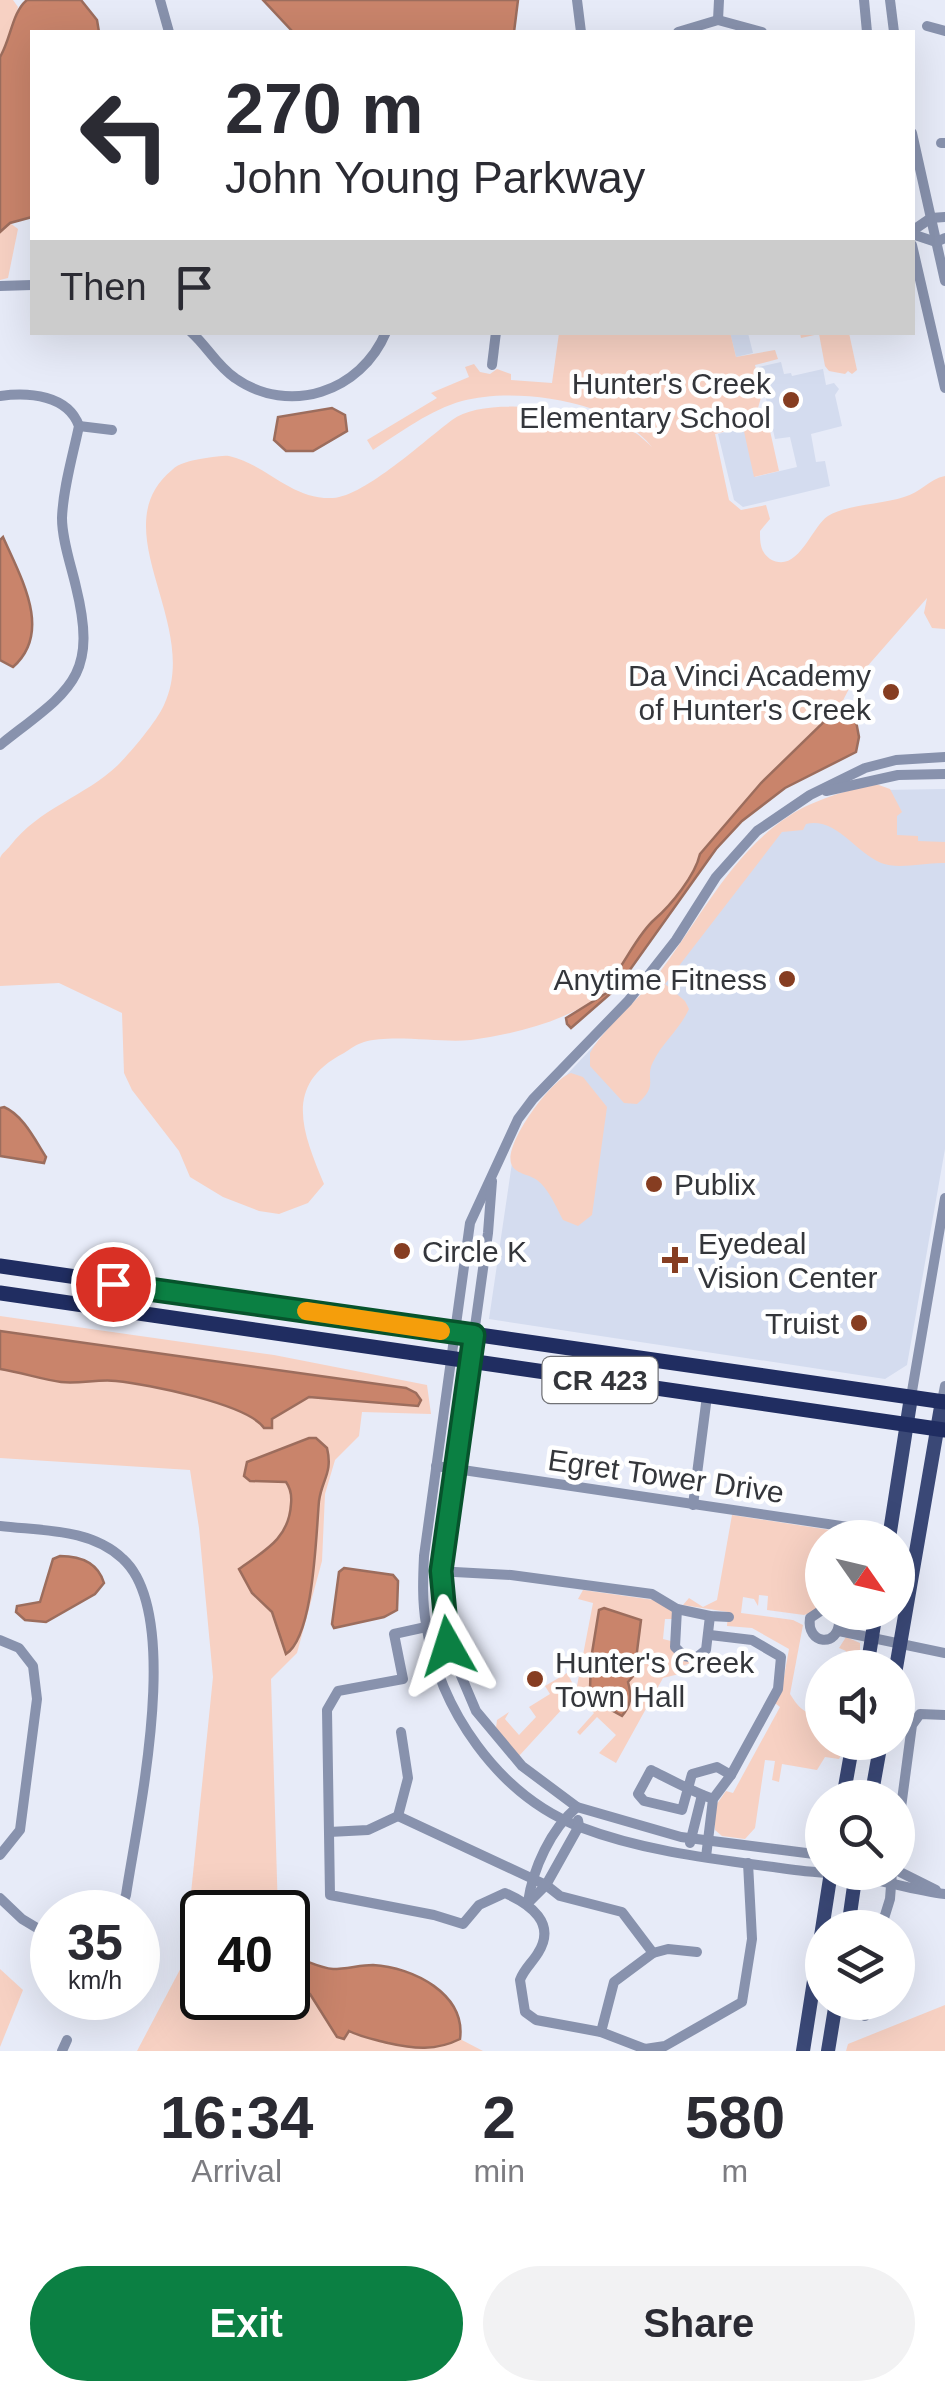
<!DOCTYPE html>
<html lang="en">
<head>
<meta charset="utf-8">
<style>
	body { margin:0; font-family:Arial,sans-serif; background:#f2f2f3; color:#2b2b33; height:100vh; display:flex; flex-direction:column; font-size:38px; white-space:nowrap }
	* { box-sizing:border-box; margin:0 }
	p { font-size:32px; color:#7c7c81 }
	.icon { flex:none; width:55px; height:55px; fill:none; stroke:currentColor; stroke-width:2; stroke-linecap:round; stroke-linejoin:round }
	.map { position:relative; height:2051px; overflow:hidden }
	.sheet { display:flex; flex-direction:column; background:#fff; flex:1 }
	.sheet>* { flex:none }
	.guide { position:absolute; left:30px; top:30px; width:885px; height:305px; border-radius:0px; box-shadow:0 10px 40px #0002; background:#fff; color:#2b2b33; overflow:hidden }
	.needle { width:65px; rotate:124deg }
	.controls { position:absolute; left:805px; top:1520px; display:grid; gap:20px }
	.controls a { display:grid; place-items:center; width:110px; height:110px; border-radius:50%; background:#fff; box-shadow:0 10px 40px #0002; font-size:50px }
	.speed { position:absolute; left:30px; top:1890px; display:flex; gap:20px; font-size:50px; font-weight:700; text-align:center }
	.speed>* { display:grid; place-content:center; width:130px; height:130px; border-radius:50%; background:#fff; box-shadow:0 10px 40px #0002; line-height:1 }
	.speed small { font-size:25px; font-weight:400 }
	.speed .limit { border:5px solid #111; border-radius:15px; background:#fff; color:#111 }
	.pin { position:absolute; display:grid; place-items:center; width:85px; height:85px; color:#fff; margin:-42px; border:5px solid #fff; border-radius:50%; box-shadow:0 2px 10px #0007 }
	.me { position:absolute; width:110px; margin:-55px; rotate:354deg; stroke-linejoin:round; filter:drop-shadow(0 0 8px #0008) }
	.turn { display:flex; align-items:center; gap:35px; height:210px; padding:0 30px; font-size:45px }
	.turn .icon { width:130px; height:130px; stroke-width:2.5 }
	.turn b { display:block; font-size:70px; line-height:85px }
	.then { display:flex; align-items:center; height:95px; padding:0 30px; background:#0003; gap:20px; font-size:38px }
	.eta { display:flex; justify-content:space-evenly; align-items:center; height:170px; text-align:center }
	.eta b { font-size:60px; font-weight:800; line-height:70px }
	.action { display:flex; gap:20px; margin-top:auto; padding:20px 30px }
	.action a { flex:1; height:115px; border-radius:60px; background:#0b8043; color:#fff; font-size:40px; font-weight:800; line-height:115px; text-align:center }
	.action a+a { background:#f2f2f3; color:#2b2b33 }
	.map>svg:first-child { display:block }
</style>
</head>
<body>
<div class="map">
<svg width="945" height="2051" viewBox="0 0 945 2051">
	<rect width="100%" height="100%" fill="#e7ebf8"/>
	<g fill="#d4dcef">
		<polygon points="730,333 748,333 753,353 736,357"/>
		<polygon points="781,362 784,374 791,373 792,376 823,369 826,385 834,383 839,389 835,395 842,426 811,434 816,462 825,461 830,486 743,507 734,500 718,434 744,427 755,477 797,467 790,437 775,439 759,367"/>
		<polygon points="945,789 945,1149 907,1365 885,1379 489,1319 513,1156 558,1084 650,986 761,841 882,790"/>
	</g>
	<g fill="#f7d1c3">
		<polygon points="0,0 13,0 18,7 10,40 0,57"/>
		<polygon points="10,223 18,229 8,278 0,280 0,232"/>
		<path d="M730 332 736 357 775 350 778 359 755 365 762 394 758 408 766 413 779 471 754 477 743 427 715 434 729 500 741 510 766 505 770 519 760 531C760 542 760 552 770 559 798 575 811 527 828 516 845 505 883 504 904 497 920 493 929 479 945 476V629L932 628 924 613 927 598 851 685 838 710 761 783 700 853C695 876 671 905 655 919 641 931 631 951 621 966L622 975C588 1016 523 1033 471 1040 440 1043 392 1034 364 1042 357 1044 350 1049 344 1053 282 1085 303 1133 324 1184L308 1203 279 1214 259 1211 223 1197 190 1177 179 1151 132 1090 124 1073 122 1013 59 983 0 986C0 954 0 921 0 888 0 880 0 865 0 858 2 853 7 850 10 846 39 808 86 796 118 765 131 752 157 721 164 705 202 624 101 529 172 470 179 463 190 461 200 459 209 458 221 455 229 456 266 464 291 500 333 498 365 496 425 440 452 420 487 393 597 411 634 432 641 436 646 442 652 447 617 401 516 386 462 401 430 410 401 432 373 450L367 440 437 398 431 393 469 377 465 367 474 364 480 372 490 374 497 369 511 374V380L552 383 559 333Z"/>
		<polygon points="800,333 849,333 857,370 852,374 848,371 845,374 829,371 825,366 819,334 801,338"/>
		<path d="M876 784 890 789 902 812 897 816V835L918 836V841L945 842V863C926 862 899 870 881 863 855 852 836 817 806 824L803 830 782 832 665 984 685 1001 689 1009C680 1029 662 1043 653 1062 644 1080 660 1084 637 1104L624 1103 590 1066V1053C606 1025 636 1003 656 977 698 923 730 854 789 816 813 800 848 790 876 784Z"/>
		<path d="M571 1073 583 1077 607 1107 592 1215 578 1226 563 1220C556 1207 549 1189 537 1180 529 1174 514 1174 511 1163 505 1142 551 1080 571 1073Z"/>
		<path d="M0 1316 274 1355 427 1385 431 1414 362 1412 359 1436 335 1460 325 1494 322 1561 297 1653 271 1679 278 1912H202V1998H288V1956C304 1958 317 1968 333 1969 347 1969 360 1965 373 1965 413 1967 465 1993 460 2039L483 2051H137L184 1962 213 1677 199 1528 190 1470 0 1458Z"/>
		<path d="M732 1515 876 1537 822 1538V1609L804 1615 767 1610 768 1596 759 1595 758 1606 754 1599 743 1597 741 1613 793 1620 803 1625 790 1694C799 1708 805 1716 822 1713V1742L848 1743 839 1759 825 1757 817 1770 782 1764 779 1782 772 1780 775 1761 765 1760 755 1828 745 1839 722 1836 715 1830 714 1808 726 1791 733 1793 780 1707 775 1703 781 1693 789 1649 752 1628 727 1626 728 1612 683 1605 689 1598 703 1607 717 1600Z"/>
		<polygon points="583,1590 654,1600 674,1612 672,1619 665,1619 663,1639 671,1641 690,1663 678,1668 679,1674 663,1678 616,1763 599,1753 616,1735 597,1717 580,1735 577,1732 594,1713 575,1695 519,1756 496,1728 497,1720 509,1712 505,1719 519,1735 536,1717 529,1707 550,1694 545,1686 567,1673 574,1686 577,1686 593,1603 578,1599"/>
		<polygon points="846,1637 860,1643 860,1667 843,1667 846,1651 839,1648"/>
		<polygon points="0,1969 23,1990 0,2047"/>
		<polygon points="945,2005 945,2051 846,2051 848,2044"/>
	</g>
	<g fill="#c9846b" stroke="#9c6d5d" stroke-width="2.5">
		<path d="M27 0H81L97 20 99 32H32V217L10 223 0 232V57C11 39 12 12 27 0Z"/>
		<polygon points="263,0 518,0 514,32 293,32"/>
		<polygon points="332,408 345,415 347,431 313,451 286,451 274,440 278,417"/>
		<path d="M3 537C21 578 53 632 13 667L0 660V540Z"/>
		<path d="M840 706 855 716 859 737 856 752 785 788 742 821 716 849 617 988 571 1028 567 1024 566 1018 608 992 622 976 621 966C631 951 641 931 655 919 671 905 695 876 700 854L761 783Z"/>
		<path d="M4 1107C23 1115 35 1140 46 1157L44 1163 0 1156V1108Z"/>
		<path d="M0 1331 406 1388 416 1393 421 1400 418 1406 309 1397 272 1419V1428H264C248 1404 147 1384 116 1381 98 1379 80 1384 61 1382 44 1380 20 1372 0 1369Z"/>
		<path d="M309 1438H316L327 1448C333 1473 322 1479 319 1501 316 1534 314 1636 286 1654L272 1612 252 1593 239 1569C264 1551 289 1539 291 1504 292 1495 291 1489 286 1482L250 1481 244 1476 247 1462Z"/>
		<path d="M60 1556C80 1556 98 1563 104 1583L95 1594 46 1622 25 1620 16 1612 17 1606 40 1602 53 1559Z"/>
		<polygon points="344,1568 393,1575 398,1581 397,1610 384,1617 334,1628 332,1624 339,1572"/>
		<path d="M604 1608 641 1620 634 1675 628 1682C632 1697 631 1705 622 1716L604 1706 590 1689 591 1659 599 1610Z"/>
		<path d="M288 1956C304 1958 317 1968 333 1969 347 1969 360 1965 373 1965 413 1967 466 1994 460 2039 436 2051 414 2049 388 2043 374 2039 363 2038 349 2031L344 2039 337 2037 310 1994 288 1983Z"/>
	</g>
	<g fill="none" stroke-linecap="round" stroke-linejoin="round">
		<g stroke="#8892ad" stroke-width="10">
			<polyline points="160,0 169,32"/>
			<polyline points="577,0 581,32"/>
			<polyline points="864,0 867,32"/>
			<polyline points="890,0 894,32"/>
			<polyline points="718,20 719,0"/>
			<polyline points="927,26 945,31"/>
			<polyline points="678,32 718,20 762,32"/>
			<polyline points="912,133 945,281"/>
			<polyline points="941,143 945,143"/>
			<polyline points="912,231 931,218 945,217"/>
			<polyline points="912,234 936,242 945,238"/>
			<polyline points="912,245 945,388"/>
			<polyline points="0,286 32,285"/>
			<path d="M191 332C207 346 217 366 235 378 289 416 361 392 386 332"/>
			<polyline points="492,365 496,332"/>
			<path d="M0 396C29 392 68 395 79 426 73 455 63 488 62 518 62 540 71 565 76 587 99 680 68 691 0 745"/>
			<polyline points="79,426 112,430"/>
			<path d="M945 757 896 760 865 768 810 795 757 831 716 877 676 940 628 1001 533 1099 518 1119 470 1223 424 1556C423 1578 422 1601 426 1624 439 1709 498 1795 580 1827 648 1853 723 1860 795 1870 820 1873 846 1874 871 1879 896 1884 919 1891 945 1894"/>
			<polyline points="826,791 898,775 945,774"/>
			<polyline points="492,1181 488,1233 441,1571 448,1645 476,1711 522,1766 577,1807 681,1837 822,1855"/>
			<polyline points="911,1397 945,1198"/>
			<polyline points="942,1401 945,1386"/>
			<polyline points="436,1466 889,1533"/>
			<polyline points="693,1505 707,1396"/>
			<path d="M0 1526C41 1531 91 1528 123 1559 184 1615 137 1820 126 1895L119 1912"/>
			<polyline points="436,1571 511,1575 652,1594 677,1609 710,1616 729,1617"/>
			<polyline points="677,1609 675,1647 684,1656 696,1658 706,1650 710,1616"/>
			<path d="M822 1610 810 1618C806 1645 839 1648 839 1621L832 1612"/>
			<path d="M426 1627 394 1634 403 1679 338 1691 327 1710 330 1895 434 1915 463 1924 479 1905 505 1893C530 1904 557 1923 538 1953 532 1963 524 1969 520 1980L525 2012 536 2020 601 2032 645 2049 665 2046 742 2002 752 1939 748 1863"/>
			<polyline points="839,1631 945,1653"/>
			<polyline points="710,1635 752,1640 781,1657 778,1689 731,1775"/>
			<polyline points="0,1640 19,1648 33,1666 37,1699 20,1830 0,1855"/>
			<polyline points="398,1816 546,1885 560,1896 622,1912 653,1953"/>
			<polyline points="898,1830 912,1725 920,1714 945,1715"/>
			<polyline points="329,1832 368,1830 398,1816 408,1778 401,1732"/>
			<polyline points="690,1843 702,1795"/>
			<path d="M706 1857 713 1799 731 1775 717 1767 692 1774 682 1810 644 1801 638 1794 651 1770C671 1780 691 1791 713 1799"/>
			<polyline points="898,1871 936,1890"/>
			<polyline points="0,1898 22,1919 52,1937"/>
			<path d="M528 1902C533 1868 551 1829 577 1807"/>
			<polyline points="528,1903 546,1885 579,1826 578,1820"/>
			<polyline points="881,1928 890,1899 892,1872"/>
			<polyline points="865,2016 868,2002"/>
			<polyline points="601,2032 614,1982 653,1953 668,1949 697,1952"/>
			<polyline points="62,2051 67,2040"/>
		</g>
		<g stroke="#3a4876" stroke-width="14">
			<polyline points="889,1538 911,1397"/>
			<polyline points="867,1668 876,1612"/>
			<polyline points="896,1668 942,1401"/>
			<polyline points="843,1798 853,1742"/>
			<polyline points="871,1798 881,1742"/>
			<polyline points="848,1928 856,1872"/>
			<polyline points="803,2051 831,1872"/>
			<polyline points="828,2051 836,2002"/>
		</g>
		<g stroke="#202d61" stroke-width="15">
			<polyline points="0,1266 945,1402"/>
			<polyline points="0,1293 945,1430"/>
		</g>
	</g>
	<g fill="none" stroke-linecap="round" stroke-linejoin="round">
		<defs>
			<polyline id="route" points="113,1284 474,1335 441,1571 448,1646"/>
		</defs>
		<use href="#route" stroke="#07532c" stroke-width="25"/>
		<use href="#route" stroke="#0b8043" stroke-width="18"/>
		<polyline stroke="#f59e0b" stroke-width="18" points="306,1311 441,1331"/>
	</g>
	<g fill="#863d21" stroke="#fff" stroke-width="4">
		<circle cx="791" cy="400" r="10"/>
		<circle cx="891" cy="692" r="10"/>
		<circle cx="787" cy="979" r="10"/>
		<circle cx="654" cy="1184" r="10"/>
		<circle cx="402" cy="1251" r="10"/>
		<path d="M670 1245h10v10h10v10h-10v10h-10v-10h-10v-10h10z"/>
		<circle cx="859" cy="1323" r="10"/>
		<circle cx="535" cy="1679" r="10"/>
	</g>
	<g text-anchor="middle" dominant-baseline="central" stroke-width="9" stroke-linejoin="round" paint-order="stroke">
		<rect fill="#fff" stroke="#717276" stroke-width="2.5" x="542.5" y="1357" width="115" height="46" rx="8"/>
		<g font-size="28" font-weight="bold" fill="#34363b">
			<text x="600" y="1380">CR 423</text>
		</g>
		<g font-size="30" fill="#34363b" stroke="#fff" text-anchor="end">
			<text x="771" y="383">Hunter's Creek<tspan x="771" dy="34">Elementary School</tspan></text>
			<text x="871" y="675">Da Vinci Academy<tspan x="871" dy="34">of Hunter's Creek</tspan></text>
			<text x="767" y="979">Anytime Fitness</text>
			<text x="674" y="1184" text-anchor="start">Publix</text>
			<text x="698" y="1243" text-anchor="start">Eyedeal<tspan x="698" dy="34">Vision Center</tspan></text>
			<text x="422" y="1251" text-anchor="start">Circle K</text>
			<text x="839" y="1323">Truist</text>
			<text x="555" y="1662" text-anchor="start">Hunter's Creek<tspan x="555" dy="34">Town Hall</tspan></text>
		</g>
		<g font-size="30" fill="#34363b" stroke="#fff">
			<text transform="translate(666 1476) rotate(8)">Egret Tower Drive</text>
		</g>
	</g>
</svg>
<div class="controls">
<a><svg class="needle" viewBox="-14 -14 28 28"><path d="M0-13l5 13h-10z" fill="#e53935"/><path d="M0 13l5-13h-10z" fill="#7c7c81"/></svg></a>
<a><svg class="icon" aria-label="sound" viewBox="0 0 24 24"><path d="M4 9h4l5-4v14l-5-4H4zM17 9q2 3 0 6"/></svg></a>
<a><svg class="icon" aria-label="search" viewBox="0 0 24 24"><circle cx="10" cy="10" r="6"/><path d="M15 15l6 6"/></svg></a>
<a><svg class="icon" aria-label="layers" viewBox="0 0 24 24"><path d="M12 4l9 5-9 5-9-5zM3 14l9 5 9-5"/></svg></a>
</div>
<div class="speed"><div>35<small>km/h</small></div><div class="limit">40</div></div>
<div class="pin" style="left:113px;top:1284px;background:#d93025"><svg class="icon" aria-label="arrive" viewBox="0 0 24 24"><path d="M6 21V4h12l-3 4 3 4H6"/></svg></div>
<svg class="me" style="left:448px;top:1646px" viewBox="-20 -20 40 40"><path d="M0-17L14 15 0 8-14 15z" fill="#0b8043" stroke="#fff" stroke-width="4"/></svg>
<div class="guide">
<div class="turn"><svg class="icon" aria-label="left" viewBox="0 0 24 24"><path d="M17 20v-9H6M10 6l-5 5 5 5"/></svg><div><b>270 m</b>John Young Parkway</div></div>
<div class="then">Then<svg class="icon" aria-label="arrive" viewBox="0 0 24 24"><path d="M6 21V4h12l-3 4 3 4H6"/></svg></div>
</div>
</div>
<section class="sheet">
<div class="eta">
<div><b>16:34</b><p>Arrival</p></div>
<div><b>2</b><p>min</p></div>
<div><b>580</b><p>m</p></div>
</div>
<div class="action"><a>Exit</a><a>Share</a></div>
</section>
</body>
</html>
